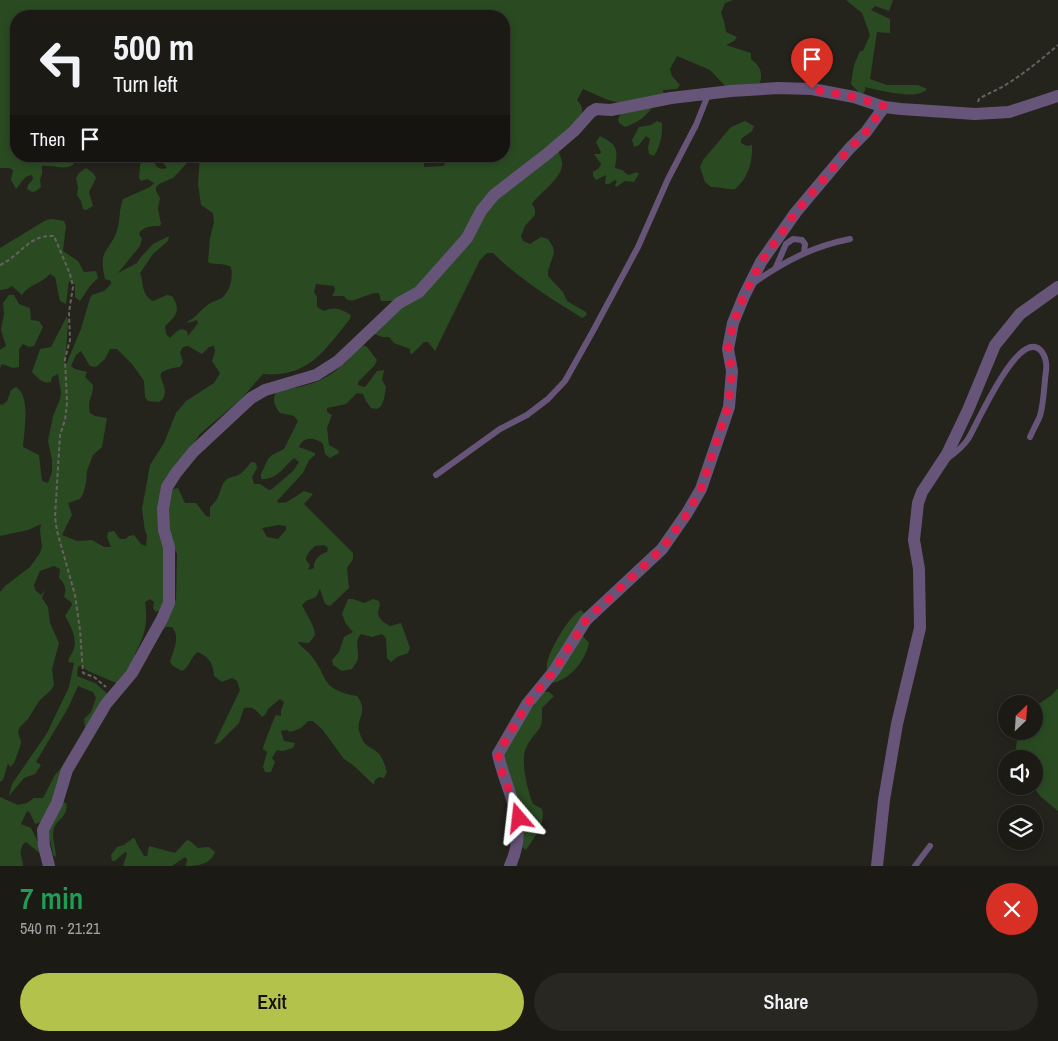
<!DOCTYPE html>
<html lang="en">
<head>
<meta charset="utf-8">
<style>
	body { margin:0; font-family:"Archivo Narrow",sans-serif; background:#282722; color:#f1f3f6; height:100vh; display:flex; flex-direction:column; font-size:19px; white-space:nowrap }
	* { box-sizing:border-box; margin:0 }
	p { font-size:16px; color:#a0a1a0 }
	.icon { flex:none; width:28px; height:28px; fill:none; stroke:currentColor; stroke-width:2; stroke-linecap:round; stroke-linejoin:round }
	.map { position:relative; height:866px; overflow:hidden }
	.drawer { display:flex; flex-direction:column; background:#1b1a15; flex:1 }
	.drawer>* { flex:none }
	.top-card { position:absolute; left:10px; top:10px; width:500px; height:152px; border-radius:20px; box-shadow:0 2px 8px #0003,0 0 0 1px #393834; background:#1b1a15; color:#f1f3f6; overflow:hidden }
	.needle { width:32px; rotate:25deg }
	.buttons { position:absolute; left:998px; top:695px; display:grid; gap:10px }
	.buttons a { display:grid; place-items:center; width:45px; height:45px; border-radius:50%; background:#1b1a15; box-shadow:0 2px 8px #0003,0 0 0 1px #393834; font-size:25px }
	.pin { position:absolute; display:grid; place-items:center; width:42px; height:42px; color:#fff; margin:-51px -21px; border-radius:50% 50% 50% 0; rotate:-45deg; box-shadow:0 0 5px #0007 }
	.pin .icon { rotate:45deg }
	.me { position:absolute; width:55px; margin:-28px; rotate:343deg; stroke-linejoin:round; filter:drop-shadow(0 0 4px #0008) }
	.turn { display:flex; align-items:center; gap:18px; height:105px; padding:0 20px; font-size:22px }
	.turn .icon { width:65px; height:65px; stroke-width:2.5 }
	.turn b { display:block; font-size:35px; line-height:42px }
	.then { display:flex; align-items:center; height:48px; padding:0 20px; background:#0003; gap:10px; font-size:19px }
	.round { display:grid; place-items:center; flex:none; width:52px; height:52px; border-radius:26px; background:#282722 }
	.overview { display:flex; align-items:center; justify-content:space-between; height:85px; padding:0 20px }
	h1 { font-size:30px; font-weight:600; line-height:38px; color:#1e9e55 }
	.cta { display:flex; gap:10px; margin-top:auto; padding:10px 20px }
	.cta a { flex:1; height:58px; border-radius:30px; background:#b3c24b; color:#111; font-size:20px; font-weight:600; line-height:58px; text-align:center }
	.cta a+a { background:#282722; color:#f1f3f6 }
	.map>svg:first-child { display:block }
</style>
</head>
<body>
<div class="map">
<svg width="1058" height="866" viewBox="0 0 1058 866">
	<rect width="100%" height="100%" fill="#24231c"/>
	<g fill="#2a4b22" fill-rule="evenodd">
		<path d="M0 0H733L725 3 721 13 724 21 726 32 737 37 734 41 726 45 751 53V59C760 66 763 72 760 83L726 87 710 70 677 56 670 69 672 76 680 85 677 89 663 90 664 94 621 103 608 100 583 89 577 100C593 115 568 137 558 149 559 154 562 159 562 164 563 178 539 193 532 204L535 209V215L525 226 521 236 523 241 530 244 541 237 548 239 553 247 554 253 548 271V276L563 292 567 301 586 312 587 315 582 318C550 298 519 279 493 253H487L480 260 435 351 428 342H424L412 354 410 353V349L394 343 389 337H382L375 334 394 301H381L379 293C364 292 351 308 344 296H332L335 290 334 286 316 284 314 292 317 297V307L324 311C334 306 341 309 351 315L350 319C324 351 308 378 263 374L241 399 200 434 163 487 167 556 165 601 160 610 156 612 153 608 154 602 150 599 145 602C148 625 145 634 135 654L137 657 116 683 86 670 82 665 78 667 77 676 95 683 109 695 85 728 84 719 91 712 96 698 93 692 78 686 68 708 36 762 41 765 35 774 24 778 9 796 12 784 47 733 69 687 74 663 68 662C69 657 71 656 73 651 78 640 71 626 65 616L72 605 71 602 64 597C67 588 65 584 59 578L60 569 54 566 40 571 34 585 35 590 41 595 45 590 42 598 48 607 50 623 59 643 52 669 54 685 51 690 39 701 28 719 20 727 18 732 21 742 20 747 14 763 10 767 8 763 3 780 0 782V592L5 586 30 567 40 553 42 547 40 530 41 524 28 530 0 536V404L2 405 7 401 11 390 16 387C31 396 24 431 23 447L39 455 42 481 48 483 52 472V460L48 441 53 416 60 399 61 392 58 374 52 377 51 382C42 384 38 378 32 372L40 349 51 347 67 316 68 322 65 367 81 329 90 298 92 295 104 291 111 284V281L105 279C98 249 108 254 117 231 120 221 119 210 123 199L150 187 154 183 147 179 141 181 139 178 141 156H150L157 167 162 169 167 168 162 161 163 156H191L189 161 173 178 159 184 156 187V191L160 198 158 209 161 224 160 226C151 226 143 226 139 234L142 239 140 246 118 273 137 263 141 257 153 244 169 236 168 241 153 254 140 273C144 283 141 295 153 301L167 295 172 296C181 309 177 316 165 326L166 334 170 338 177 331 182 329 187 331 188 336 198 323 197 320 188 323 187 322C198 316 200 310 209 304 213 301 220 300 223 297 231 289 233 277 231 267 223 262 215 266 208 262L210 238 214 222 213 213 201 205 198 184 200 156H424V167L443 166 448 160 447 156H504V16H16V156H78C73 175 54 164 42 166V173L40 180 41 187 36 191 32 192 27 189 28 185 33 179 32 175C24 175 21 184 16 189L11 180 13 170 9 168H0ZM188 346 202 354 209 347 214 346 215 351 212 361 220 373 214 383 186 401 176 413 164 443 150 465 142 509 145 531 147 535 146 546 141 544 134 535 129 536 125 539H120L114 531 108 532 107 537 111 547H104L92 540 77 541 62 535 72 515 68 503 80 499 83 494 86 483 87 471 93 455 102 447 107 418 95 416 90 413C87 399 93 398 93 385L85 377 87 372 75 369 71 366 76 355 81 351 90 366 96 367 105 359 110 349H117L132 364 144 381 145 397 148 401 159 402 163 399C172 381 143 372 180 367L183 362 180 352 183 347Z"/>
		<path d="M846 0H893L889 11 875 6 871 10 890 19V33L877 32 870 79 887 85H918L927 89C917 101 879 90 865 87V90L862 96 851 84 854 65 860 51H863L870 35 862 13Z"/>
		<path d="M653 106C646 117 637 123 625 127L619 123 618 119 623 109Z"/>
		<path d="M657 121 662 123C663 133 660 147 654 156L649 154 648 147 650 139 646 136 639 145 634 147 632 140 639 127 651 125Z"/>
		<path d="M745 121 754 126 752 131 741 139V143L747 146 752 145C753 162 748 178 735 189 726 190 719 187 711 187L705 182 700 167 703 160 731 127Z"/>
		<path d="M600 136C618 145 618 149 615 168L622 170 628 175 637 172 639 174 634 182 625 181 616 187 615 185 617 181 615 180 609 184H605L606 175 596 180 593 176V172L599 168 601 164 594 154H600L601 152 596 142Z"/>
		<polygon points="86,168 93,173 96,178 89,192 93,206 86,210 83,209 81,201 77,195 78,187 76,178 79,173"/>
		<path d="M52 219 64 221 66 226 63 251 78 261 84 272 96 271 98 278 90 286 80 301 75 297V285L69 281 66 304 60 301 55 277 50 274C41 284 29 284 22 295L12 286 7 289 0 290V248L46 220Z"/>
		<polygon points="9,295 14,295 19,304 30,308 31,320 39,321 43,327 34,346 29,347 23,344 19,349 19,367 13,368 2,364 0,368 0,350 6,346 1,330 4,314 3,303"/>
		<path d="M362 345 367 347 377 360 374 366 358 382V385L364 387 366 386 377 371 384 370 382 380 386 387 384 399 381 406 377 409 371 408 366 401 363 394 357 393 346 404 327 408V412L332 415 327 428 329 445 338 450 339 453 330 458 325 454 323 444C316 437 303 436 299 447L315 453V455L309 460 303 473 277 501 279 503 287 502 304 491 313 494 304 504 353 553V559L347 568 349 588 330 606 325 604 320 589 316 597 306 601 302 605C306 614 315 626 315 635L309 643 298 642C301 647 305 649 309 653 330 677 318 689 357 696 370 713 354 719 360 734 365 749 371 745 379 754 383 758 385 766 387 772L384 778 379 777 375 780 374 785 353 765 344 759 322 729 313 721H308L301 728 291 732 286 730 281 731 284 741 295 743 293 748 283 751 277 750 272 758 275 762 271 772H265L263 767 267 752 263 749C263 746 274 718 276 715L281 716V711L284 702 280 699 268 709 266 714 262 717C256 710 253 706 244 708L239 723 219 743 214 744 240 690 237 681 232 678 222 682 214 676C213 663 210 658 198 652 190 657 190 667 182 671L173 666 170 662C173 651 181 637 172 627H166L158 634 169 616 176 599 177 554 167 535 164 519 173 489 178 488 185 503H196L206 516 210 517V507C223 496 217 490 226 480 230 476 236 477 240 474 244 471 248 466 251 462L256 463 257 468 252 477 254 484H260L269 490 272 489 293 471 299 462 294 458C283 467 278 480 261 479V474L268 459 272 455 284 449 298 421 294 416 280 413C274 406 271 397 278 390 308 387 324 382 346 362 352 356 355 349 362 345ZM279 525 286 526V530L278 539 267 537 262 528ZM324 545 328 548 327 552C320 554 313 560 314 568L308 570 310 565 306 560C306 554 311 550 315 546Z"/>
		<path d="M348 599H353L364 603 373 599 379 601 380 606C375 616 381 621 390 626L401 623 410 648 408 653 397 657 391 662 387 658 386 638 382 634 372 637 361 634C354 641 359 649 358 658 358 662 354 665 352 669L342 671 333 665 332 660 339 652 344 637 353 632 346 624 342 614Z"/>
		<path d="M581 610 584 613 575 627 589 643C585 661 570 680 552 683L548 680C548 675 546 669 547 664 548 652 570 614 581 610Z"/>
		<polygon points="1058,688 1058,811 1040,796 1033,786 1034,759 1018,759 1016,746 1019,731 1034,731 1034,707 1052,695"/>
		<path d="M544 692H549L554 696 542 708C543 734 538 726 527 746 519 759 528 791 533 804L542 809C546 824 534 838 526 850L522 847 524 830V813L514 801 502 760 512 732 527 711 535 705V699Z"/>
		<path d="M61 768 63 802 66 803C69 816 58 818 54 828 51 838 56 847 56 857L53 855 51 843 44 824 41 822 35 824 30 813 27 811 21 824 31 828 38 842 41 854 26 842 23 844C18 856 23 856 23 866H0V797L18 805 27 803 34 798H43L55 775Z"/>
		<path d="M133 838 135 839 137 844 144 856H147L149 846 175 853 187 840 190 841 198 848 209 847 215 852C211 864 198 866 186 866L187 859 185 857 172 866H123L127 853 125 852 115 861H112L111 855 117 847 124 845Z"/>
	</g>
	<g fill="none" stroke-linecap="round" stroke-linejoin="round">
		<g stroke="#64635d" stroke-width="2" stroke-dasharray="4 2.5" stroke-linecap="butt">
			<path d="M978 102 979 99C988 93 998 90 1007 84 1026 72 1042 59 1058 45"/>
			<path d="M0 265C22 255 27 235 54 236L70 274 73 287 69 312 70 340 65 359 67 403 65 420 60 435 55 517 57 531 75 595 80 630 83 673 94 677 106 687"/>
		</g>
		<g stroke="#675579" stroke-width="6">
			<polyline points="776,267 786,244 793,239 802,240 805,244 804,253"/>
			<path d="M755 282C785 261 814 246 850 239"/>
			<path d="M948 458C955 453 963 447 968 439 976 427 1020 323 1042 352 1046 358 1047 364 1046 371 1044 385 1044 402 1040 416 1037 423 1033 430 1030 437"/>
			<polyline points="436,475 500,429 527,415 548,399 565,381 593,331 638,247 668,179 696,125 708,95"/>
			<polyline points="915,866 930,846"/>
		</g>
		<g stroke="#675579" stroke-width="12">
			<polyline points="49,866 44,846 43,830 57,803 67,770 106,704 132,673 162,619 169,603 169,547 164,530 163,509 167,487 176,473 193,452 251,398 265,390 316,375 338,361 399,303 419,292 467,238 481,211 494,195 547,154 574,131 591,112 596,109 611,110 671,98 731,91 778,88 812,89 854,97 884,107 901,109 975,114 1009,112 1058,96"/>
			<path d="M510 866C530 821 507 796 498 754L527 704 554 671 586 620 662 549 687 513 701 489 729 407 732 371 728 349 733 323 744 296 761 262 796 212 849 149 866 132 884 107"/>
			<polyline points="877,866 884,800 897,724 920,628 919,569 914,540 918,503 922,492 947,454 968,410 995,345 1020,314 1058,287"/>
		</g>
	</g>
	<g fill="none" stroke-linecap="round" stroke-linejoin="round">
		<polyline stroke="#e11d48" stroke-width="9" stroke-dasharray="0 16.2" points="519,818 502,772 498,754 507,738 527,704 554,671 586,620 662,549 687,514 701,489 728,407 732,371 728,349 733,324 744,296 761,262 796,212 849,149 866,132 884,106 854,97 812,89"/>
	</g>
</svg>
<div class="buttons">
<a><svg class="needle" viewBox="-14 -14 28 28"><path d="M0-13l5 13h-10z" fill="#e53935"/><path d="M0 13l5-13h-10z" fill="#a0a1a0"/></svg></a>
<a><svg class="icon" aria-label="sound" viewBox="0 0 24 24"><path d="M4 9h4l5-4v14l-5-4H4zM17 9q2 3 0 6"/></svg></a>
<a><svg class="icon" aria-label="layers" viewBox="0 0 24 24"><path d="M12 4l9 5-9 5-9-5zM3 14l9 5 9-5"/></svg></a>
</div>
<div class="pin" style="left:812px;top:89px;background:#d93025"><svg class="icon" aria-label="arrive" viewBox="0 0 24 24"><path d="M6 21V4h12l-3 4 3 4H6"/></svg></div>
<svg class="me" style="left:519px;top:818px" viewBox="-20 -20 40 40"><path d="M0-17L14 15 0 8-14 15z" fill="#e11d48" stroke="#fff" stroke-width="4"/></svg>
<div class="top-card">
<div class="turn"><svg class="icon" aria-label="left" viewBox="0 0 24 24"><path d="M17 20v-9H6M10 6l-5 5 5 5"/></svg><div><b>500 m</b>Turn left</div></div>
<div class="then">Then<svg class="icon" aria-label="arrive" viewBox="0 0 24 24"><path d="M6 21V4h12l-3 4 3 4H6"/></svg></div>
</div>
</div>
<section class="drawer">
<div class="overview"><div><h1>7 min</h1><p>540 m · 21:21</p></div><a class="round" style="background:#d93025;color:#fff"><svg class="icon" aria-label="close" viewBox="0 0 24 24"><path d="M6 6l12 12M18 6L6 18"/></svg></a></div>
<div class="cta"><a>Exit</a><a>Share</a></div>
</section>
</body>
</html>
